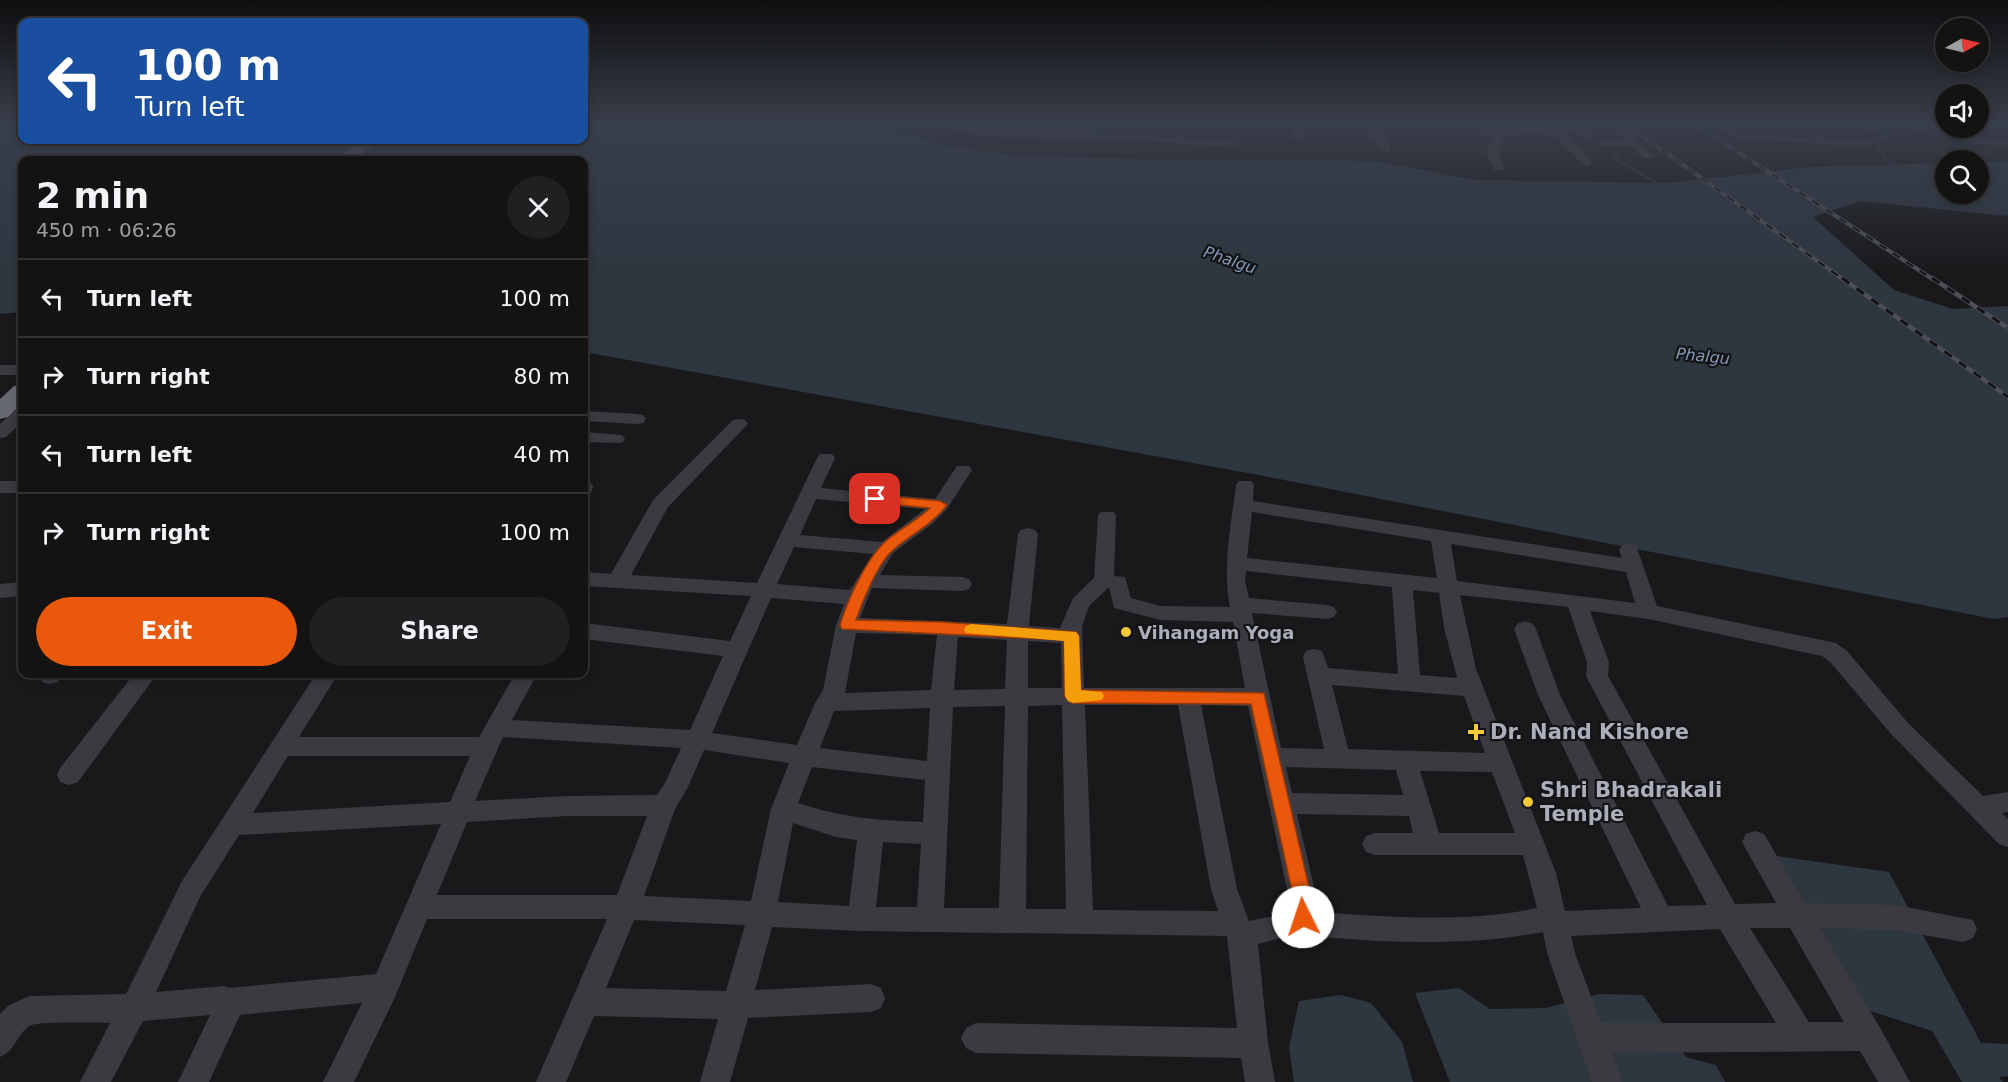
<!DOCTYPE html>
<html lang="en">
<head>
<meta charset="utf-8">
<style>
	body { margin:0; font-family:"DejaVu Sans",sans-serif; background:#202022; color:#f1f3f6; height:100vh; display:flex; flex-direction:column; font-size:22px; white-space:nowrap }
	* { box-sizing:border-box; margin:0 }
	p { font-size:20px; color:#9d9ea0 }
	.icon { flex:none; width:33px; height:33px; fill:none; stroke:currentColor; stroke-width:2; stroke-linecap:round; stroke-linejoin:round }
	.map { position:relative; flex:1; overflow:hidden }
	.side { position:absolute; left:18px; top:156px; width:570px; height:522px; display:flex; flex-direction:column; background:#131314; border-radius:12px; box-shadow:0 3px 9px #0003,0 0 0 2px #323234 }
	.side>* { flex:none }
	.top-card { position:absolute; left:18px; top:18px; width:570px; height:126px; border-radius:12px; box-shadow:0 3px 9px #0003,0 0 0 2px #323234; background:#1a4fa0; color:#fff; overflow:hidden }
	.needle { width:39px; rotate:82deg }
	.tools { position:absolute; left:1935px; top:18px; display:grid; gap:12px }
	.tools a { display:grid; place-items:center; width:54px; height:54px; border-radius:50%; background:#131314; box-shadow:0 3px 9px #0003,0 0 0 2px #323234; font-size:30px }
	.pin { position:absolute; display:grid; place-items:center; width:51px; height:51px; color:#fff; margin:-26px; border-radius:12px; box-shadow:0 3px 9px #0006 }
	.me { position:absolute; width:66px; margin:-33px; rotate:356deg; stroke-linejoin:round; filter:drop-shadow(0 0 4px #0008) }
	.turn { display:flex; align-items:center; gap:21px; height:126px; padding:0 18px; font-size:27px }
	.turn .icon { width:78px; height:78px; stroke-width:2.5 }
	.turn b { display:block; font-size:42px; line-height:51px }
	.round { display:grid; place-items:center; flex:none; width:63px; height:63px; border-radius:32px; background:#202022 }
	.headline { display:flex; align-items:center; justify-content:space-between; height:102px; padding:0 18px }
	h1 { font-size:36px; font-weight:700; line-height:45px }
	.action { display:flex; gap:12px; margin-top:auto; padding:12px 18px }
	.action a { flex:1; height:69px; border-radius:36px; background:#ea580c; color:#fff; font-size:24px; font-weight:700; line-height:69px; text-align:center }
	.action a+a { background:#202022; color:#f1f3f6 }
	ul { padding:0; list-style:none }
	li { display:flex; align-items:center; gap:18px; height:78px; padding:0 18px; border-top:2px solid #323234 }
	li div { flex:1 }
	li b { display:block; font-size:22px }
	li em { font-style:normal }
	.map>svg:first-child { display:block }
</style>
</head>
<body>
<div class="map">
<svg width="2008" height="1082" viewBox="0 0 2008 1082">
	<rect width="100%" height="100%" fill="#19191b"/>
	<g fill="#2e3640">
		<polygon points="0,122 22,122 22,140 584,140 584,122 759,122 807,129 909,133 935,144 1012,155 1128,159 1375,161 1476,180 1667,183 1811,167 1945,163 1946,194 1978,194 1979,162 2008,161 2008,216 1860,201 1813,217 1894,290 1953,309 2008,306 2008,617 1994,619 1259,475 584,352 584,160 22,160 22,312 0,314"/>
		<polygon points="1776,856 1889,872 1981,1043 2008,1044 2008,1076 1999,1077 2003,1082 1962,1082 1932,1031 1858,1007"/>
		<polygon points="1459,988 1490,1009 1546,1008 1599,994 1643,995 1686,1057 1716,1065 1725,1082 1450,1082 1415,993"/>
		<polygon points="1341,995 1371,1003 1402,1042 1413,1082 1294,1082 1289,1048 1299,1001"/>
	</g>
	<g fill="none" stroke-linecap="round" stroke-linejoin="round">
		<g stroke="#2e3640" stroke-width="2">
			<polyline points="1869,129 1884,132 1886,137 1873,138 1886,160 1896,166"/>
			<polyline points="1619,154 1615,156 1617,160 1660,185"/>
		</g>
		<g fill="#3a3a40" fill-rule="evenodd">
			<polygon points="1292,122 1302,122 1302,140 1294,140"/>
			<polygon points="1335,122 1410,122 1410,123 1405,126 1379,126 1392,150 1386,153 1380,150 1367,126 1340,125"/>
			<polygon points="1527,122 1538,122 1542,127 1565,132 1593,163 1587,167 1583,165 1557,137 1538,133 1504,136 1498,152 1504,167 1502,170 1494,170 1486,152 1492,136 1474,136 1474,132 1530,127"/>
			<polygon points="1557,122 1577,123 1595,137 1589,140"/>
			<polygon points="1607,122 1619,122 1652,154 1652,158 1644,158 1631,146 1600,146 1600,142 1624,140"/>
			<polygon points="1713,122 1726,122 1742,134 1867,140 1873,143 1867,146 1739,140"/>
			<polygon points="1914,122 1980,138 2008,139 2008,145 1980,144 1914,129 1852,129 1846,126 1852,123"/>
			<polygon points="954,126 998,131 1090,132 1232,141 1238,144 1232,147 1090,138 998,137 950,131 948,129"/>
			<rect x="0" y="365" width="22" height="10"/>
			<polygon points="22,408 22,422 6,437 0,438 0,424 16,409"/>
			<polygon points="584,411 637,414 643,415 646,419 643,423 637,424 584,421"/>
			<path d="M739 419 745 420 748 424 668 507 631 575 757 583 817 458 820 454H832L835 458 821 488 935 499 957 466H969L972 470 947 509 932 524 893 553 880 575 962 577 969 579 972 584 969 589 962 591 872 588 860 618 1007 624 1018 534 1021 530 1028 528 1035 530 1038 534 1029 626 1060 628 1073 598 1094 578 1098 516 1100 512H1114L1116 516 1114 576 1125 577 1131 598 1161 606 1230 607C1222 566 1231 526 1236 485L1239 481H1251L1254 485 1253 501 1622 558 1619 550 1622 545 1629 543 1636 545 1657 606 1836 643 1847 651 1908 723 1983 796 2008 792V812L2002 813 2008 819V847L1999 844 1892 735 1831 663 1822 656 1648 619 1590 611 1609 662 1608 676 1735 904 1776 903 1742 842 1746 834 1755 831 1764 834 1805 903 1896 905 1973 920 1977 929 1973 938 1963 942 1896 930 1820 928 1879 1026 1910 1082H1878L1860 1051 1612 1053 1622 1082H1592L1548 956 1543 932C1488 943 1432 943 1377 941 1337 939 1296 931 1258 944L1268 1043 1275 1082H1245L1241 1058 976 1053 966 1048 961 1038 966 1028 976 1023 1237 1028 1227 936 861 931 772 927 755 990 871 984 881 988 885 998 881 1008 871 1012 748 1018 730 1082H700L718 1019 594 1016 566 1082H536L607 919H427L395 997 354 1082H323L362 1003 240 1015 209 1082H178L210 1015 143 1021 111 1082H80L110 1023C97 1023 37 1021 29 1026 16 1036 15 1051 0 1057V1014L9 1005 30 996 126 994 182 881 316 674H338L299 737H479L515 674H537L512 720 690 730 723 656 584 639V623L730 641 751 596 584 586V572L611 574 653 500 733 420ZM816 499 925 509 882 542 800 535ZM1252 512 1431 541 1437 578 1247 558ZM1451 544 1626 572 1635 603 1457 581ZM794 547 873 554 850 590 777 584ZM1246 571 1392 587 1398 674 1328 668 1322 651 1314 649 1306 651 1303 657 1324 749 1281 748 1252 613 1327 619 1334 617 1337 612 1334 607 1327 605 1249 598 1245 581ZM1109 587 1114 608 1161 620 1233 622 1245 688H1084L1082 627 1089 606ZM1413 590 1439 593 1444 627 1457 678 1420 675ZM1460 595 1568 607 1587 662 1586 676 1707 905 1668 906 1560 695 1536 629 1533 624 1525 621 1517 624 1514 629 1538 695 1641 908 1565 911 1556 873 1476 669ZM771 598 844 604 836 625 823 690 815 703 797 745 712 733ZM856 633 937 635 931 690 845 693ZM958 637 1007 640 1005 689 954 690ZM1028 641 1061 643 1062 688H1028ZM1332 685 1464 696 1485 753 1348 749ZM1062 705 1066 909H1026L1028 706ZM1085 705H1178L1211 889 1218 911 1093 910ZM1201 705 1248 706 1291 908 1289 913 1249 921 1237 889ZM1005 706 999 908H944L953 707ZM930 708 927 761 820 748 834 711ZM503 737 681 748 665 783 657 795 567 796 475 801ZM704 750 789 763 771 809 751 901 644 896 675 809 687 789ZM288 756H470L450 802 253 813ZM812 767 925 780 923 822C875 820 844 818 798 803ZM1286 767 1396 770 1403 795 1292 793ZM1420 771 1492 772 1515 833H1439ZM1297 814 1409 816 1413 833H1375L1366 836 1362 844 1366 852 1375 855H1523L1537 908C1466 923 1389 917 1317 912L1319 908ZM567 816H647L617 895H437L467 822ZM793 823 836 837 857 840 849 906 778 902ZM441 824 376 974 229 988 224 986 156 992 200 897 239 835ZM883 842 921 844 917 907H876ZM634 920 745 925 726 991 606 988ZM1750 928H1790L1844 1022H1809ZM1720 929 1776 1023H1601L1576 956 1571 936Z"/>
			<polygon points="584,432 622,435 625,439 622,443 584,442"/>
			<rect x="0" y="481" width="22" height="12"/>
			<polygon points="584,481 591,483 593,487 591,493 584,495"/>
			<polygon points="22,582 22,596 0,598 0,584"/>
			<polygon points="40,674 62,674 58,682 50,684 42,682"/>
			<polygon points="134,674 157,674 78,782 69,785 60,782 57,775 60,768"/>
		</g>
		<g fill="#666872" fill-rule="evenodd">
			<polygon points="363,140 381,140 353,160 335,160 337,157"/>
			<polygon points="22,384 22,403 8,417 0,419 0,399 14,386"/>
		</g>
		<defs>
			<g id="rail-far1">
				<polyline points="1623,122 1844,280"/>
				<polyline points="1692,122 1934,280"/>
			</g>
			<g id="rail">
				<polyline points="1842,278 2008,397"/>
				<polyline points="1932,278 2008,328"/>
			</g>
		</defs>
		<use href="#rail-far1" stroke="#4d4e56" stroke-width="4"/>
		<use href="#rail" stroke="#4d4e56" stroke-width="4.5"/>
		<use href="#rail-far1" stroke="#141416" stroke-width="2" stroke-dasharray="8" stroke-linecap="butt"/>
		<use href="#rail" stroke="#141416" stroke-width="3" stroke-dasharray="9" stroke-linecap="butt"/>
	</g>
	<linearGradient id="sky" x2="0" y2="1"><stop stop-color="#0e0e0f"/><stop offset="0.45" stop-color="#383e4a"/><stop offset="1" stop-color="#383e4a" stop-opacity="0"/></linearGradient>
	<rect width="2008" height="274" fill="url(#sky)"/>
	<path fill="#ea580c" stroke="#983908" stroke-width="1.5" d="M875 495 940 501 947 505C932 525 911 534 893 550 878 563 862 602 856 620L942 622 1076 632 1079 636 1081 690 1264 693 1314 909 1309 923 1303 926 1296 923 1293 917 1296 909 1251 704 1073 703 1068 701 1065 696 1064 640 842 629 840 625C847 602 864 564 881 546 894 531 915 523 930 508L870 502 868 499Z"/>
	<polygon fill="#f59e0b" points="971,624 1076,632 1079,636 1081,690 1102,692 1104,696 1102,700 1073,703 1068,701 1065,696 1064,641 966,633 964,630 966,626"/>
	<g fill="#f5c937" stroke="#141416" stroke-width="2">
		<circle cx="1126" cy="632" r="6"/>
		<path d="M1473 723h6v6h6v6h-6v6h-6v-6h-6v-6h6z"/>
		<circle cx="1528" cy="802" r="6"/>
	</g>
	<g text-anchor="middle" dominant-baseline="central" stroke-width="4.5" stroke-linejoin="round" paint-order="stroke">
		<g font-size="16" font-style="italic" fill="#8298b6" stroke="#141416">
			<text transform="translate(1230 260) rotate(19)">Phalgu</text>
			<text transform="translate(1703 356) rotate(6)">Phalgu</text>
		</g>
		<g font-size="18" font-weight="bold" fill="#abaebb" stroke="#141416" text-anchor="start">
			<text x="1138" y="632">Vihangam Yoga</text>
		</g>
		<g font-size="21" font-weight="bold" fill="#abaebb" stroke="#141416" text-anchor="start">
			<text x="1490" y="732">Dr. Nand Kishore</text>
			<text x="1540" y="790">Shri Bhadrakali<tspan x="1540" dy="24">Temple</tspan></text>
		</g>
	</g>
</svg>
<div class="tools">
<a><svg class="needle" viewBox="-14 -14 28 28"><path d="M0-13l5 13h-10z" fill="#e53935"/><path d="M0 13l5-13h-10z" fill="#9d9ea0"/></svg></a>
<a><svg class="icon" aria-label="sound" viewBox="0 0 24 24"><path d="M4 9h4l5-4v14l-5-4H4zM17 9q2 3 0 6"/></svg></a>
<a><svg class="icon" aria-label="search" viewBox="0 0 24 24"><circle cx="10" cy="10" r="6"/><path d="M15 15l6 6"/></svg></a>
</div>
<div class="pin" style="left:875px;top:499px;background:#d93025"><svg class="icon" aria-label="arrive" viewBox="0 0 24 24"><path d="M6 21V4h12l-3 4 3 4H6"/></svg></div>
<svg class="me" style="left:1303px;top:917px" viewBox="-20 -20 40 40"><circle r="19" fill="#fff"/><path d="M0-13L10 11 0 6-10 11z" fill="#ea580c"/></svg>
<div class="top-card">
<div class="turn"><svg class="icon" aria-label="left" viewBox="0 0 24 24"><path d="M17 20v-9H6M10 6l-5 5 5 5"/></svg><div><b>100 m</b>Turn left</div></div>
</div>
<section class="side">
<div class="headline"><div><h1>2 min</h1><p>450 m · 06:26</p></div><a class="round"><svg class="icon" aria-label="close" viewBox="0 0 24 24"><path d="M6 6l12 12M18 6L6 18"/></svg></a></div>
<ul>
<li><svg class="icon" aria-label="left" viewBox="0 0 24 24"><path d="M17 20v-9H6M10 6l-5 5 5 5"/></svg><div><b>Turn left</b></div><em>100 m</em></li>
<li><svg class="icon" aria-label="right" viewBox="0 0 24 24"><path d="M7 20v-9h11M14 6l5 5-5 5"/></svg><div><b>Turn right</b></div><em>80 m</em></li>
<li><svg class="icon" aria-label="left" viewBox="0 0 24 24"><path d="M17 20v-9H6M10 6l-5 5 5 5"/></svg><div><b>Turn left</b></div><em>40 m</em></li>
<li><svg class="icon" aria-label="right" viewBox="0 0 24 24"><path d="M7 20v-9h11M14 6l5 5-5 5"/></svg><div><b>Turn right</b></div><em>100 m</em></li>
</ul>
<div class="action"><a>Exit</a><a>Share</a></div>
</section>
</div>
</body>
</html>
